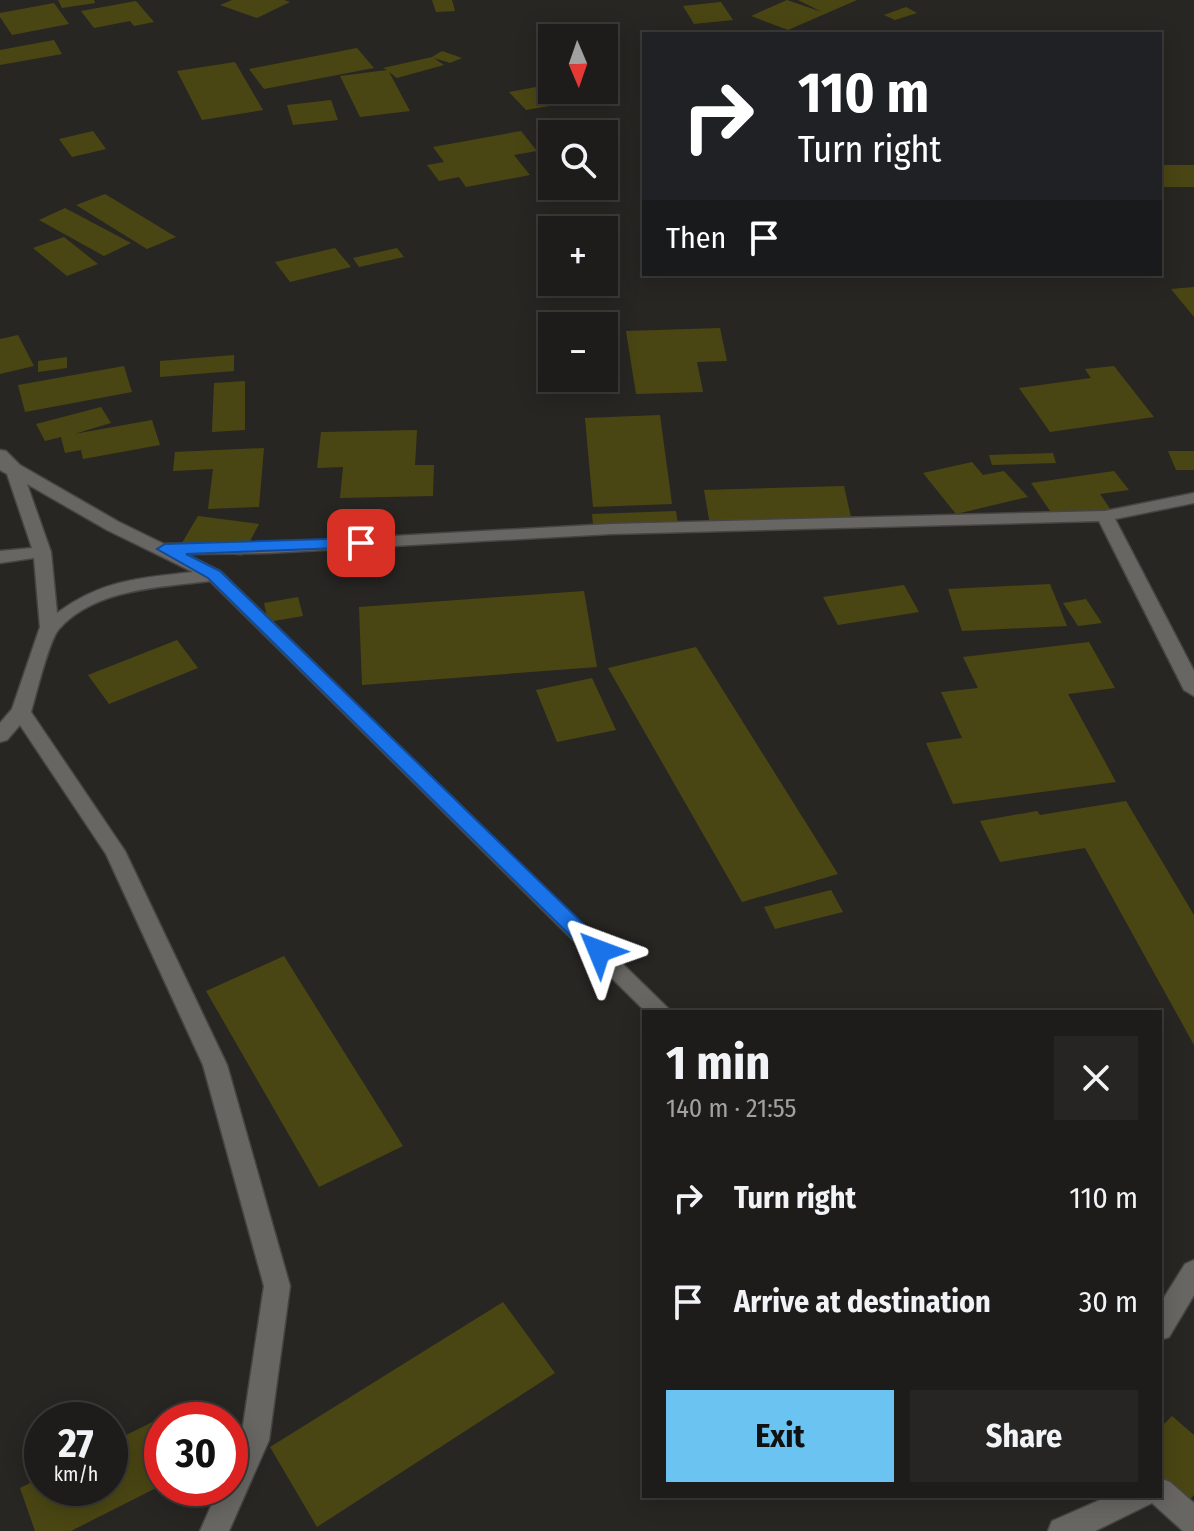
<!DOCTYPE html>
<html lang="en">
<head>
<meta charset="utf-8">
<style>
	body { margin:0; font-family:"Fira Sans Condensed",sans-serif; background:#262523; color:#f1f3f6; height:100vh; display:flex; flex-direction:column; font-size:30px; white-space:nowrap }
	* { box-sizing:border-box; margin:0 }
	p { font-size:26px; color:#a1a1a2 }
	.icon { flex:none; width:44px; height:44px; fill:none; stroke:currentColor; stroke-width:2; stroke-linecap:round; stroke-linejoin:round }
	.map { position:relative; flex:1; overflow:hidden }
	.drawer { position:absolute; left:642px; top:1010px; width:520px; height:488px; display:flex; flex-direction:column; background:#1e1c1a; border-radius:0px; box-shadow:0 4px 20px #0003,0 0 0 2px #3c3a39 }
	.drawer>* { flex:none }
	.banner { position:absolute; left:642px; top:32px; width:520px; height:244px; border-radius:0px; box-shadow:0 4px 20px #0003,0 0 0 2px #3c3a39; background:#202124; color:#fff; overflow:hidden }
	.needle { width:52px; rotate:178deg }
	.fabs { position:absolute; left:538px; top:24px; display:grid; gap:16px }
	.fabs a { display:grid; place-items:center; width:80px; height:80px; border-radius:0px; background:#1e1c1a; box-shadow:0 4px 20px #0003,0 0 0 2px #3c3a39; font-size:40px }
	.speed { position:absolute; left:24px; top:1402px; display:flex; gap:16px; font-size:40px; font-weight:700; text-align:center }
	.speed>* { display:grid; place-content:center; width:104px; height:104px; border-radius:50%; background:#1e1c1a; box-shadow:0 4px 20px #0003,0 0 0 2px #3c3a39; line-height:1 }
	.speed small { font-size:20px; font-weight:400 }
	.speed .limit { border:12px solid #d22; background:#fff; color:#111 }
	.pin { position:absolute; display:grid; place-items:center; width:68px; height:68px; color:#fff; margin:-34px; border-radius:16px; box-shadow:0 4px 12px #0006 }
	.me { position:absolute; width:88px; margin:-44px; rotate:314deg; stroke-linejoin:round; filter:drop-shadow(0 0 6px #0008) }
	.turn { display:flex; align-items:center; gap:28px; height:168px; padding:0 24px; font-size:36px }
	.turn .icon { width:104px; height:104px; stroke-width:2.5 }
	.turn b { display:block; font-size:56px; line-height:68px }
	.then { display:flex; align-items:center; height:76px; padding:0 24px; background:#0003; gap:16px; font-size:30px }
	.round { display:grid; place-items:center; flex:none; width:84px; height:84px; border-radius:0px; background:#262523 }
	.overview { display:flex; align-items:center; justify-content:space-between; height:136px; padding:0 24px }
	h1 { font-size:48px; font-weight:700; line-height:60px }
	.cta { display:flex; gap:16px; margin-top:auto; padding:16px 24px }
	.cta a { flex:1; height:92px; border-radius:0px; background:#6ac3f1; color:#111; font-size:32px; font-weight:700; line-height:92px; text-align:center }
	.cta a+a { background:#262523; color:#f1f3f6 }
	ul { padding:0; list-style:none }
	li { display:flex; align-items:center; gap:24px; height:104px; padding:0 24px }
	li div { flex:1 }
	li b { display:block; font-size:30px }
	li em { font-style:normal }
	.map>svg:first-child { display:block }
</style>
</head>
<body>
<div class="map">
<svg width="1194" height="1531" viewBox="0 0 1194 1531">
	<rect width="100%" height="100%" fill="#282623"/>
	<g fill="#4a4613">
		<polygon points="58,0 94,0 95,3 62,8"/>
		<polygon points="232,0 284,0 290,2 257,18 220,5"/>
		<polygon points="432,0 452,0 455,11 436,12"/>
		<polygon points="787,0 822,12 798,0 857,0 788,30 751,16"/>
		<polygon points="136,1 154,22 134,26 130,21 94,28 81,11"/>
		<polygon points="721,2 733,20 694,24 683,6"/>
		<polygon points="54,3 69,24 12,35 0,17 0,13"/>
		<polygon points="906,7 917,13 895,20 884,15"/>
		<polygon points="54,40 62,54 0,65 0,50"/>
		<polygon points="357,48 374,68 264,89 249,69"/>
		<polygon points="442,51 462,58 450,63 434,58 444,65 397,78 389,72 410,111 360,117 340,76 387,70 383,68 432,57"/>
		<polygon points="235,62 263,110 202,120 177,71"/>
		<polygon points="552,84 552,90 561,90 572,102 526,110 509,92"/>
		<polygon points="331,100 338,120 293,125 287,105"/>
		<polygon points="93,131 106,149 72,157 59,139"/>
		<polygon points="521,131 537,151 514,155 530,175 466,187 459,177 439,181 427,165 444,162 433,147"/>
		<rect x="1160" y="165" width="34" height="22"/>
		<polygon points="105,194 176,237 147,249 76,205"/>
		<polygon points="65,208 131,243 104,256 39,220"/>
		<polygon points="64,237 98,264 67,276 33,248"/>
		<polygon points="335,248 351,267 290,282 275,262"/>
		<polygon points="397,248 404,257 359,267 353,258"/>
		<polygon points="1194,287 1194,317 1171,289"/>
		<polygon points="720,328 727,361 697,362 703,392 636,394 626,331"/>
		<polygon points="18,335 34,366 0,374 0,339"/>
		<polygon points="234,355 234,371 160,377 160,361"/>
		<polygon points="67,357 67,368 38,372 38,361"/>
		<polygon points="124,366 132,392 25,412 18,385"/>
		<polygon points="1114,366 1154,417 1050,432 1019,388 1091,378 1085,369"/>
		<polygon points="245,381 245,430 212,432 214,383"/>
		<polygon points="101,407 111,423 74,434 152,420 160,445 83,459 81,450 65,453 61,437 45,441 36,424"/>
		<polygon points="660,415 672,504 593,507 585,418"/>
		<polygon points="417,430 415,465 434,465 433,496 340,498 343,467 317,468 321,432"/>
		<polygon points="264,448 259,507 208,509 213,469 173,471 175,452"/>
		<polygon points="1168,451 1194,451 1194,470 1176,470"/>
		<polygon points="1053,453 1056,463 992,465 989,455"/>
		<polygon points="972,462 983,475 1004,471 1028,497 956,514 923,473"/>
		<polygon points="1114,471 1129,490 1100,494 1113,513 1057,521 1031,483"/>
		<polygon points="844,486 853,526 711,531 704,490"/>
		<polygon points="676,511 679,530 594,534 592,514"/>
		<polygon points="198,516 259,524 242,556 179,548"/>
		<polygon points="1050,584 1067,626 962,631 948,589"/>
		<polygon points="904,585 919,612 838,625 823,597"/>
		<polygon points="584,591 597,667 362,685 359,607"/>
		<polygon points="298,597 303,616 268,622 264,603"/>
		<polygon points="1086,599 1102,623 1078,626 1063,603"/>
		<polygon points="177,640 198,668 109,704 88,675"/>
		<polygon points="1089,642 1115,688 1068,694 1116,782 953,804 926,743 962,738 941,692 978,688 963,657"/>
		<polygon points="696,647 838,874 742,902 608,668"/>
		<polygon points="592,678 616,730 557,742 536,690"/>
		<polygon points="1126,801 1194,915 1194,1045 1085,848 1000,862 980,821 1037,811 1040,815"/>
		<polygon points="831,890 843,912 775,929 764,907"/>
		<polygon points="284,956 403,1146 319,1187 206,991"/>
		<polygon points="503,1302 555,1373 317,1527 270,1447"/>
		<polygon points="195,1401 203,1420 162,1420 162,1485 71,1531 35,1531 20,1488 42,1477 42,1488 110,1488 110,1443"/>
		<polygon points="1172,1416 1194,1435 1194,1495 1179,1511 1160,1494 1160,1428"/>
	</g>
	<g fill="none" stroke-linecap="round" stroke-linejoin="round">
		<defs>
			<g id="minor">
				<path d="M0 450 6 451 20 465 119 522 164 544 268 543 611 524 1105 511 1194 493V503L1115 519 1194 671V696L1184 690 1099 521 611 534 268 553 186 554 220 571 672 1012H646L210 581C161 587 94 589 59 629 49 640 36 695 31 712L125 851 227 1065 290 1286 269 1440 229 1531H200L219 1488H230V1464L241 1439 264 1286 203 1065 106 854 20 725 7 740 0 742V723L12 709 40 627 34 558 0 563V551L32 548 7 474 0 470ZM27 484 107 530 193 572C139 578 102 580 57 613L51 552Z"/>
				<polygon points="1194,1260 1194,1295 1169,1337 1160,1340 1160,1304 1185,1264"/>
				<polygon points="1160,1478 1170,1482 1194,1503 1194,1531 1183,1531 1152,1503 1095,1531 1048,1531 1052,1521 1109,1496 1160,1496"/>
			</g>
		</defs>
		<use href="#minor" stroke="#464543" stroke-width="3"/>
		<use href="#minor" fill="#686663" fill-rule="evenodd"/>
	</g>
	<polygon fill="#1a73e8" stroke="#114b97" stroke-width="2" points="361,538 367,540 367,547 186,554 220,571 606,946 609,951 606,957 592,957 208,578 157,549 165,544"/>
</svg>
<div class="fabs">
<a><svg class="needle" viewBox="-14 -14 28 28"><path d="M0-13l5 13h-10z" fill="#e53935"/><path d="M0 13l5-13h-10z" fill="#a1a1a2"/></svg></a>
<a><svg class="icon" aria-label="search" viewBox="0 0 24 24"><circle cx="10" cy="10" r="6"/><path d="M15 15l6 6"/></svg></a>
<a>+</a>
<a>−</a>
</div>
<div class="speed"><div>27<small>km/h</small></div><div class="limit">30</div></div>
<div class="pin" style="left:361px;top:543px;background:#d93025"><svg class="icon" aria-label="arrive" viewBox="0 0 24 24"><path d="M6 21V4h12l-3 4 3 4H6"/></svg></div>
<svg class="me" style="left:599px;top:951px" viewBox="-20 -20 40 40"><path d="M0-17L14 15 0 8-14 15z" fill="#1a73e8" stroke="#fff" stroke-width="4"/></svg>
<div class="banner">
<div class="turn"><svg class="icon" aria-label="right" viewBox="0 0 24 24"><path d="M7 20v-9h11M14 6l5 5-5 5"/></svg><div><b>110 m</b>Turn right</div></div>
<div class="then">Then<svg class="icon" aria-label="arrive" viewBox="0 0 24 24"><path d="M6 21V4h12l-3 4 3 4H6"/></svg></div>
</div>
<section class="drawer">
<div class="overview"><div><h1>1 min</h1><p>140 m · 21:55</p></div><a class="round"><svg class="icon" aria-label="close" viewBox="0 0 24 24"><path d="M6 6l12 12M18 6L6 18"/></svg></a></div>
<ul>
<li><svg class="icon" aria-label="right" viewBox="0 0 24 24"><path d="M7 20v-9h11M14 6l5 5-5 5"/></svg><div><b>Turn right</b></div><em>110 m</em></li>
<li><svg class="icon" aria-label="arrive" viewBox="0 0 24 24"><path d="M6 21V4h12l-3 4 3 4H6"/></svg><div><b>Arrive at destination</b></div><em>30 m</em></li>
</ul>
<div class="cta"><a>Exit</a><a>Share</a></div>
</section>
</div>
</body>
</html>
